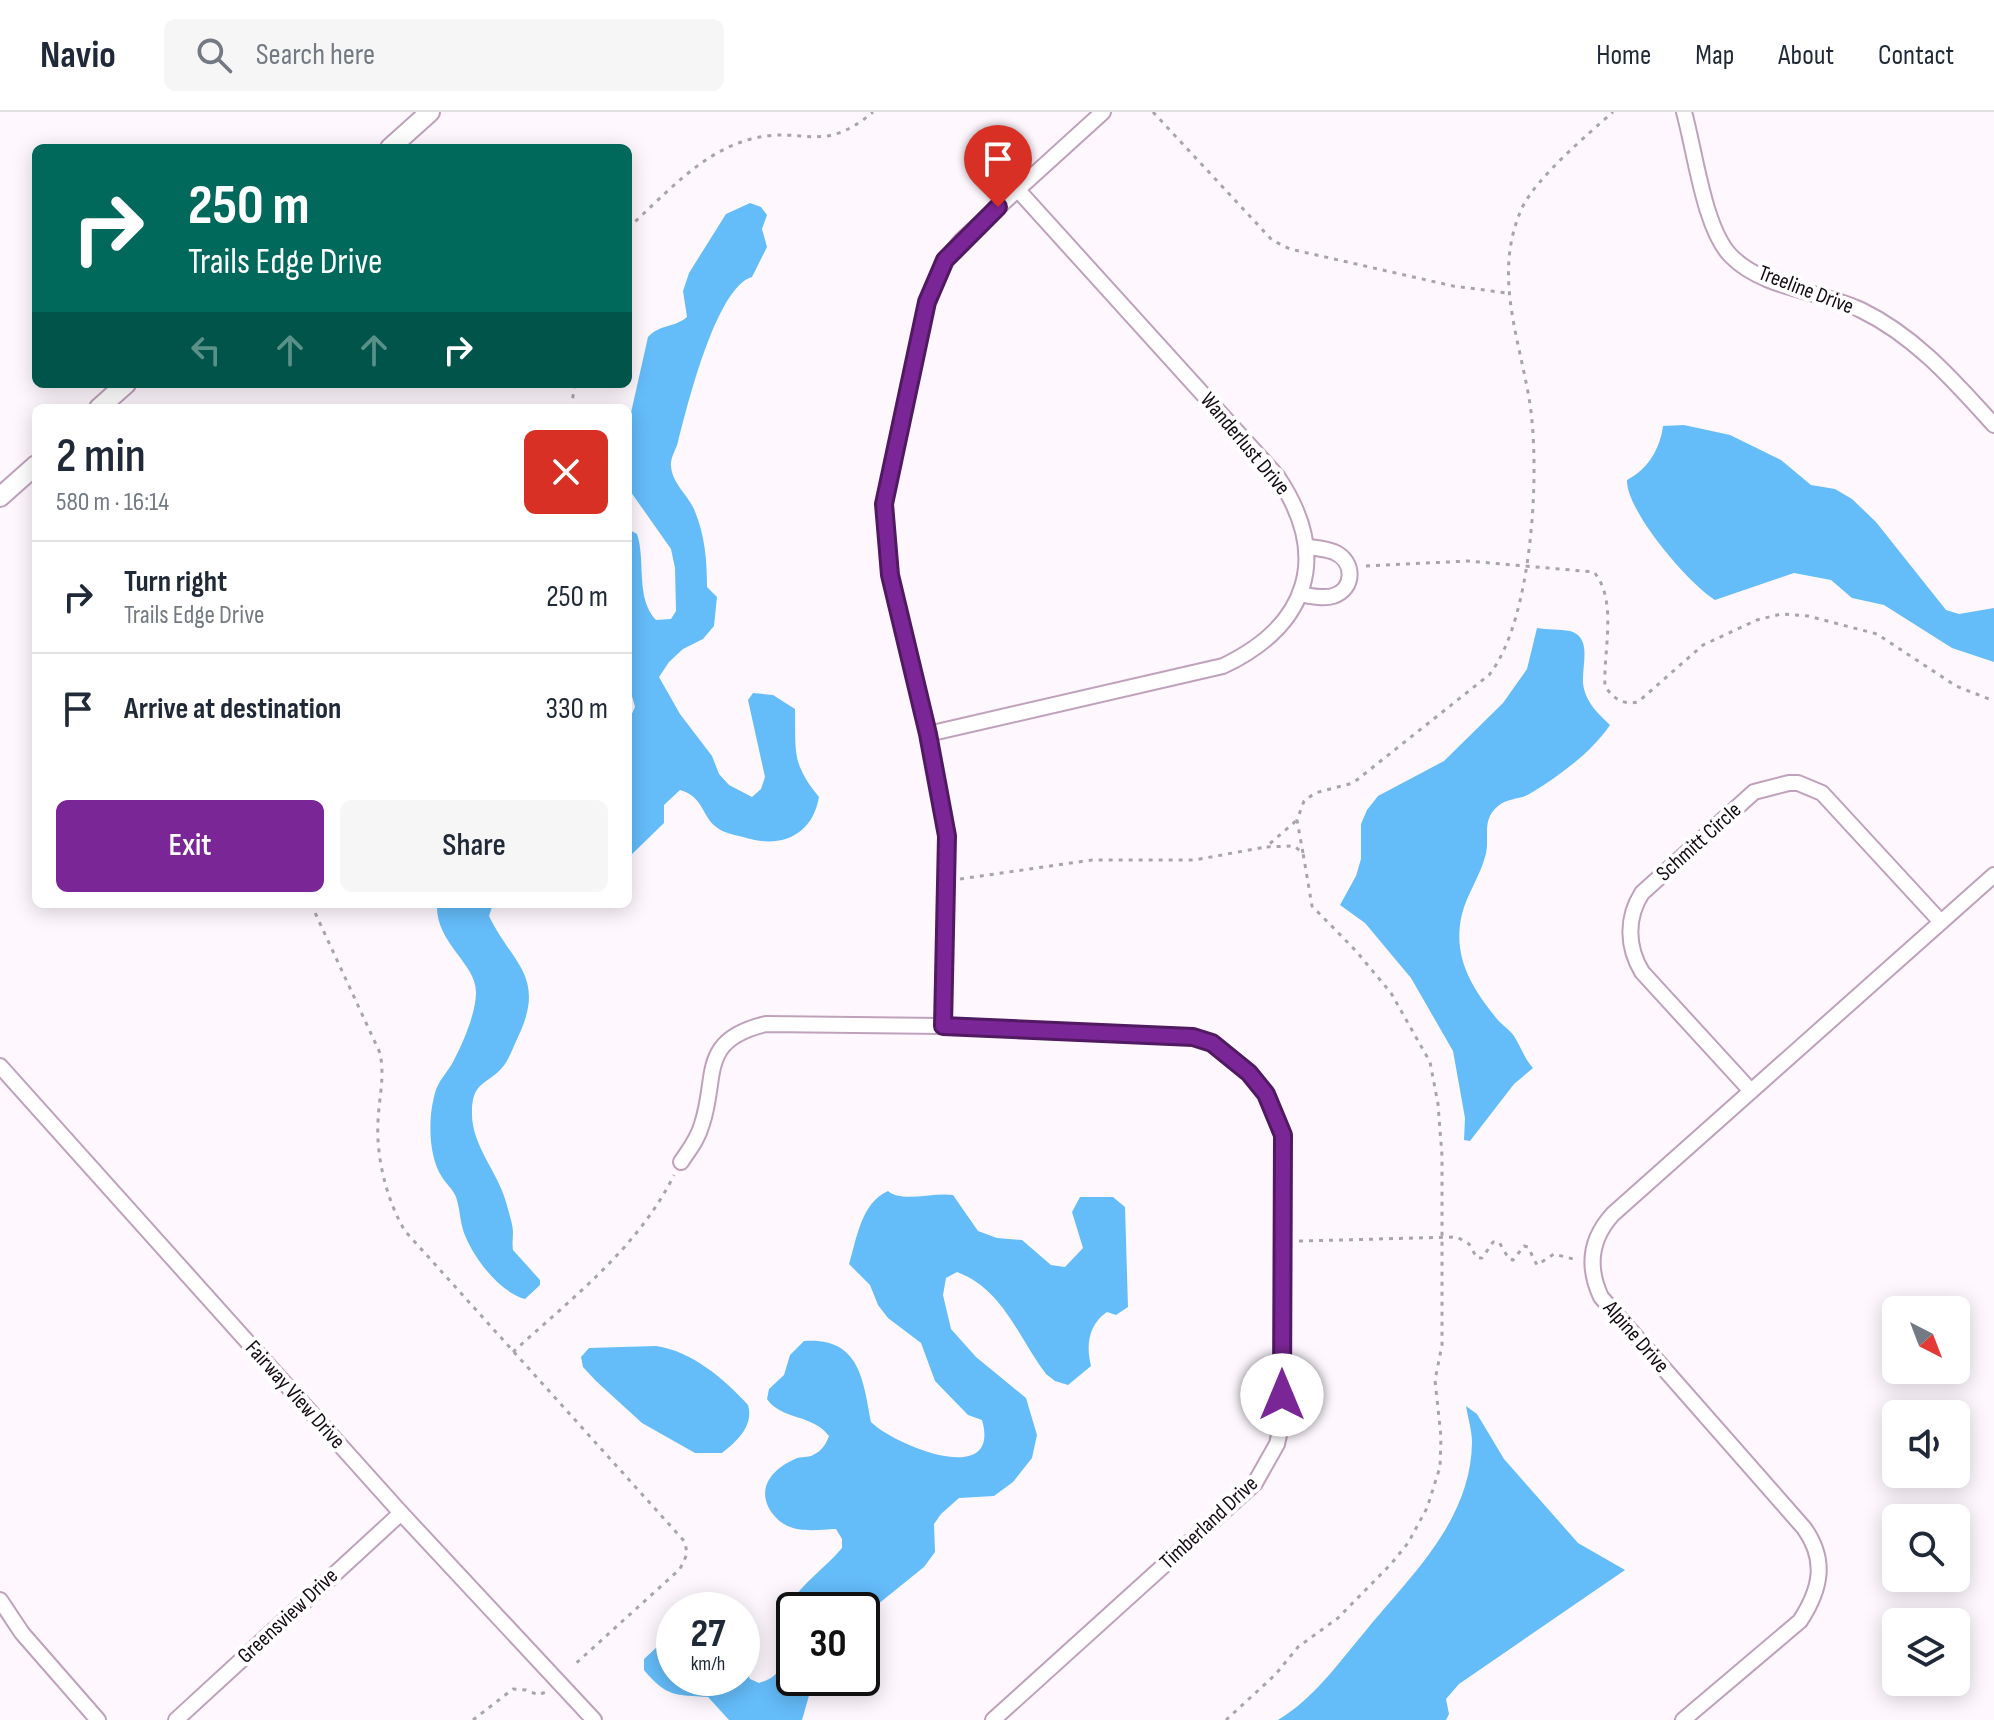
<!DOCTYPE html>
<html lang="en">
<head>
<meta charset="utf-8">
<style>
	body { margin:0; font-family:"Sofia Sans Condensed",sans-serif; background:#f6f6f7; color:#1f2937; height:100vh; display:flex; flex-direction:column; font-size:30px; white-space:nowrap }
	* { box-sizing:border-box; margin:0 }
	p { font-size:26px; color:#747a83 }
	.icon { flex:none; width:44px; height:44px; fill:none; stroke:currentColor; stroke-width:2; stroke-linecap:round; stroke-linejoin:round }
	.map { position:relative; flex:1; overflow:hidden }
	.sheet { position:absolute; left:32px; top:292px; width:600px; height:504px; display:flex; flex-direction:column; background:#fff; border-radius:12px; box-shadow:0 4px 20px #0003 }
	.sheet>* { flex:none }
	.banner { position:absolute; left:32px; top:32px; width:600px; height:244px; border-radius:12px; box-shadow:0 4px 20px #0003; background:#00695c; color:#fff; overflow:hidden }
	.needle { width:52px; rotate:138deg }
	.buttons { position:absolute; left:1882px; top:1184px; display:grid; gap:16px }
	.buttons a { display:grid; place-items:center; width:88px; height:88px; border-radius:12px; background:#fff; box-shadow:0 4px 20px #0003; font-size:40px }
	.speed { position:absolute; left:656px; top:1480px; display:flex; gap:16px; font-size:40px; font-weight:700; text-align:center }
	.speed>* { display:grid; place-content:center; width:104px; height:104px; border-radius:50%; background:#fff; box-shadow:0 4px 20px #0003; line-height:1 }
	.speed small { font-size:20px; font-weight:400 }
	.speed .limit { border:4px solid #111; border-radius:12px; background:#fff; color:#111 }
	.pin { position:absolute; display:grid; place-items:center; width:68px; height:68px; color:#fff; margin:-82px -34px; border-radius:50% 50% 50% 0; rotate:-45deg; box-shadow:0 0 8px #0007 }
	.pin .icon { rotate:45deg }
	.me { position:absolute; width:88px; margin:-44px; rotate:0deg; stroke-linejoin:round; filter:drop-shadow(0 0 6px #0008) }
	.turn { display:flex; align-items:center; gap:28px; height:168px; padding:0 24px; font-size:36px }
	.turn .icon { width:104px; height:104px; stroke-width:2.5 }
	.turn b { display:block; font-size:56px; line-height:68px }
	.lanes { display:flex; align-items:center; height:76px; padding:0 24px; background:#0003; justify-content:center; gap:40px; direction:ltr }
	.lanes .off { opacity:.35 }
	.round { display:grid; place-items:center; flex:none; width:84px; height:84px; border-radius:12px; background:#f6f6f7 }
	.headline { display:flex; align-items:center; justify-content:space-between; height:136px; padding:0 24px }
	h1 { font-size:48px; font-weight:600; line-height:60px }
	.button { display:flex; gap:16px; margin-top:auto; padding:16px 24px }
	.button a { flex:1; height:92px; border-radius:12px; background:#7b2696; color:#fff; font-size:32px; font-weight:600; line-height:92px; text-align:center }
	.button a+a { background:#f6f6f7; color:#1f2937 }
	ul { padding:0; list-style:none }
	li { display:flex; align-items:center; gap:24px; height:112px; padding:0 24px; border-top:2px solid #e0e1e3 }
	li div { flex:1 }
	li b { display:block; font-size:30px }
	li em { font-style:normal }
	header { display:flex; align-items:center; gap:48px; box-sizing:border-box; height:112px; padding:0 40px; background:#fff; border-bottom:2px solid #e0e1e3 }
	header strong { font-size:38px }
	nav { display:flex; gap:44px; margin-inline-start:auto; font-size:28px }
	.search { width:560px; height:72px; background:#f6f6f7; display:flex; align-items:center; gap:20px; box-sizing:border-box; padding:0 28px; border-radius:12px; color:#747a83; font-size:30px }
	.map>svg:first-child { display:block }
</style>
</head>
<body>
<header>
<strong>Navio</strong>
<div class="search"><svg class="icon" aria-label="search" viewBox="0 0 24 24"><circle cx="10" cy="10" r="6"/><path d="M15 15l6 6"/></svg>Search here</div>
<nav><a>Home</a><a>Map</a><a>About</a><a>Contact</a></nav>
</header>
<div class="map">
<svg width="1994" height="1608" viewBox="0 0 1994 1608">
	<rect width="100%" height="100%" fill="#fef8fe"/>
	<g fill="#64bcf9">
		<path d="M750 91 761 95 767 103 762 117 767 135 752 165C716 175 687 295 678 330 676 338 670 346 671 354 672 371 687 382 694 397 705 423 707 448 707 475L717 485 714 514 703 527 683 537 669 550 659 565 680 602 712 644 719 662 729 673 752 685 761 677 765 665 748 588 753 581 773 583 795 597C796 639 791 651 819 685 812 725 779 737 743 725 735 723 725 721 719 717 701 706 705 685 680 678L664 693V711L628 746V610L635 595 628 570V417L637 422C646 448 635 486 656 508L671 507 676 499 675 456 671 437 628 376V314L648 225C660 212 674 216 687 205L683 179 689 161 726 102Z"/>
		<path d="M1684 313 1730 323 1781 348 1811 373 1835 377 1852 387 1876 410 1946 498 1959 502 1994 496V550L1952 536 1884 493 1852 486 1831 468 1794 461 1715 488C1689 472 1626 399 1627 368 1648 357 1660 337 1663 314Z"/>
		<path d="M1537 516C1547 518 1560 517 1570 519 1595 526 1579 559 1584 577 1588 593 1599 602 1610 613 1592 640 1559 664 1531 681 1521 688 1509 685 1498 694 1480 709 1491 726 1485 745 1480 764 1467 782 1462 802 1452 844 1471 875 1497 907 1502 913 1510 918 1514 924 1521 935 1524 946 1533 956L1514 972 1470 1029 1464 1028 1465 1006 1453 939 1411 866 1365 811 1340 793 1356 764 1361 747V712L1367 698 1378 684 1444 649 1503 591 1527 557Z"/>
		<path d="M437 792H493L489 804C512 852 547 864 518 925 513 935 509 949 501 957 486 973 472 970 472 1000 471 1033 498 1060 506 1090 508 1098 513 1112 513 1120 513 1127 512 1130 513 1138L540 1168V1173L525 1187C499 1180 473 1145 464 1121 460 1110 460 1097 456 1085 453 1077 446 1072 442 1065 428 1044 428 1005 435 981 438 969 447 961 453 950 463 931 476 901 476 880 476 851 435 831 437 792Z"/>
		<path d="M888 1079C901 1091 933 1080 953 1083L978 1119 997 1126 1022 1128 1051 1153 1065 1155 1083 1136 1072 1100 1080 1085H1113L1125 1095 1128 1195 1116 1203 1107 1200C1088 1213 1086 1234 1091 1254L1068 1273 1055 1269 1046 1262C1018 1225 1003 1177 957 1160L946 1166 943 1183 951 1217 976 1245 1026 1286 1037 1323 1032 1346 1013 1370 994 1384 959 1386 941 1402 934 1412 935 1440 924 1455 862 1505V1498H794V1566H814L802 1608H729L708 1585C676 1583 666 1585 644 1558V1547L674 1519V1566H742V1512L751 1544 745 1556 750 1567 759 1571C802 1559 773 1518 790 1491 803 1471 827 1454 842 1436V1427L836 1417C813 1418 788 1423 772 1401 755 1377 772 1357 795 1347 801 1344 808 1346 813 1343 822 1339 826 1332 829 1324 813 1302 781 1308 767 1287L769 1277 784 1263 790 1243 804 1229C859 1225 863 1266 871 1310 892 1332 1002 1378 982 1308L968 1303 935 1269 921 1231 888 1206 878 1193 870 1173 849 1152C857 1126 861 1091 888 1079Z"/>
		<path d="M656 1234C692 1239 724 1267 748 1293 754 1314 737 1329 722 1341H695L642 1311 596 1269 583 1255 581 1245 589 1236Z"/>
		<path d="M1466 1294 1477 1302 1504 1347 1578 1431 1625 1458 1459 1572 1446 1587 1449 1602 1446 1608H1278C1314 1586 1336 1554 1363 1522 1409 1465 1471 1410 1472 1330 1472 1319 1468 1306 1466 1294Z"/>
	</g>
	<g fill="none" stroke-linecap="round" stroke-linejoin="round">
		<defs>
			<g id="minor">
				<path d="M1684 0C1695 39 1704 117 1731 144 1763 177 1821 179 1861 198 1915 224 1954 269 1994 313"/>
				<path d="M1300 482C1311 484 1323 487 1333 484 1355 477 1355 449 1334 440 1326 437 1316 436 1308 435"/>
				<path d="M928 622 1223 554C1309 513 1331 444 1277 364L1017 77"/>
				<polyline points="943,914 947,724 928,622 890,463 884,392 927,190 945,148 961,129 1103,0"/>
				<polyline points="0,954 401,1401 594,1608"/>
				<path d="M1751 979 1642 860C1627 835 1626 806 1642 781L1754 680 1789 671H1798L1822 681 1941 810"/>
				<path d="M681 1050C689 1038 698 1027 702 1012 718 964 698 928 766 912L943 914 1193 925 1212 931 1249 961 1266 982 1283 1023 1282 1310 1277 1332 1255 1371 993 1608"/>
				<polyline points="0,1488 22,1521 98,1608"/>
				<polyline points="176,1608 401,1401"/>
				<path d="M1683 1608 1800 1509C1821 1477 1827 1448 1804 1416L1601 1185C1587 1155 1590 1127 1613 1102L1994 763"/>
			</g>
			<g id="tertiary">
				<polyline points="390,36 430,0"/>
				<polyline points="99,296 126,272"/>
				<polyline points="0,385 36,353"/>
			</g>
		</defs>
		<use href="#minor" stroke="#bfa1bc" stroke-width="18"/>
		<use href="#tertiary" stroke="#bfa1bc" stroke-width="22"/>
		<g stroke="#aba3aa" stroke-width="3" stroke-dasharray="4 6" stroke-linecap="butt">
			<polyline points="1153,0 1272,128 1290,137 1453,174 1507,181"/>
			<path d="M628 116C666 82 701 40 751 27 803 13 821 44 873 0"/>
			<polyline points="571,296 575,272"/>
			<path d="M1366 454 1468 449 1594 460C1618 489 1603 539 1605 575 1615 587 1622 593 1638 590L1703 533 1757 508 1781 502 1808 504 1877 522 1956 574 1994 589"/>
			<path d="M1303 741 1297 708 1304 689 1315 681 1353 671 1489 563C1533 508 1541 354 1529 286 1518 222 1493 160 1522 96 1536 66 1587 23 1613 0"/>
			<polyline points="960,767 1092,748 1194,748 1266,735"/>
			<path d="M311 792 380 941C385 965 379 985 378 1010 376 1046 387 1089 405 1119L685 1430 687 1442 680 1457 573 1554"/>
			<polyline points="1299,1129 1457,1125 1469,1132 1477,1146 1482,1146 1493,1130 1499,1130 1509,1147 1513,1148 1524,1134 1528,1135 1537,1153 1554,1142 1577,1148"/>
			<path d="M513 1240C572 1186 638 1136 674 1063"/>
			<polyline points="473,1608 513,1577 526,1578 538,1583 548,1579"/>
			<polyline points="1226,1608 1275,1563 1298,1535 1338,1506 1391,1452 1408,1431 1427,1396 1440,1355 1441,1325 1435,1268 1442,1233 1442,1044 1438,992 1430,950 1391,881 1356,839 1312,794 1303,741 1294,734 1266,735 1297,708"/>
		</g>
		<use href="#minor" stroke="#fff" stroke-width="14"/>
		<use href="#tertiary" stroke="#fff" stroke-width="18"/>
	</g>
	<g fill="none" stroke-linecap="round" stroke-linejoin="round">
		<defs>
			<polyline id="route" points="998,95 945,148 927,190 884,392 890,463 928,622 947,724 943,914 1193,925 1212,931 1249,961 1266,982 1283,1023 1282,1283"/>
		</defs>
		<use href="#route" stroke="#501962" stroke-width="20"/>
		<use href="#route" stroke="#7b2696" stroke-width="14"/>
	</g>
	<g text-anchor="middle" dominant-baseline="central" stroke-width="8" stroke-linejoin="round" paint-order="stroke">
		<g font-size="22" fill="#150b14" stroke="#fff">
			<text transform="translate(1806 178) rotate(21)">Treeline Drive</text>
			<text transform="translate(1245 332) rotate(50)">Wanderlust Drive</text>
			<text transform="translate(1699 730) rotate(-42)">Schmitt Circle</text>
			<text transform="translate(1636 1225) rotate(49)">Alpine Drive</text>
			<text transform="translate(295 1283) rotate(48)">Fairway View Drive</text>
			<text transform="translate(1209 1411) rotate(-43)">Timberland Drive</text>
			<text transform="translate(288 1504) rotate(-43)">Greensview Drive</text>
		</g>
	</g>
</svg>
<div class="buttons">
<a><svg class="needle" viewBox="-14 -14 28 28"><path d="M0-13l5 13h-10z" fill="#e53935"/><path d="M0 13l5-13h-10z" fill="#747a83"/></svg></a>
<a><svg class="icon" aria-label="sound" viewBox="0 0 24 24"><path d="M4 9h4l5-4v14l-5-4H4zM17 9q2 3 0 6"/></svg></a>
<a><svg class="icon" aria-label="search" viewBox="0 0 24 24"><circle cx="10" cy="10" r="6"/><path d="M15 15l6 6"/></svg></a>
<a><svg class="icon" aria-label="layers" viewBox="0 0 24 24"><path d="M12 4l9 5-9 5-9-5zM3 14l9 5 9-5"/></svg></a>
</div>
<div class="speed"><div>27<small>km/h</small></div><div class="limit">30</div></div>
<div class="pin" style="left:998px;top:95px;background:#d93025"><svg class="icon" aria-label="arrive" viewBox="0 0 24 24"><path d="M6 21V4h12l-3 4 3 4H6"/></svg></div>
<svg class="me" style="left:1282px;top:1283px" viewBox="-20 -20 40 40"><circle r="19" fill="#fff"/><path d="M0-13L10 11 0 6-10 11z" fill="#7b2696"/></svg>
<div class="banner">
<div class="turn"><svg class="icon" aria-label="right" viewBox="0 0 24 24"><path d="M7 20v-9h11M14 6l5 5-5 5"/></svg><div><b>250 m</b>Trails Edge Drive</div></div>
<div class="lanes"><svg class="icon off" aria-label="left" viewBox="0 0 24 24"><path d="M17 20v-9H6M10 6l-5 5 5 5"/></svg><svg class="icon off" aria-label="ahead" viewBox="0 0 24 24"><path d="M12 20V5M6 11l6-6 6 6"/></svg><svg class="icon off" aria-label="ahead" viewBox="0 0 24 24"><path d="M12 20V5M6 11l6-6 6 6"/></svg><svg class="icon" aria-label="right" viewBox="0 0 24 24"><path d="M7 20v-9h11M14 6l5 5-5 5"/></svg></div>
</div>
<section class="sheet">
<div class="headline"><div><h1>2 min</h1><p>580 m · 16:14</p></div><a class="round" style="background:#d93025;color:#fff"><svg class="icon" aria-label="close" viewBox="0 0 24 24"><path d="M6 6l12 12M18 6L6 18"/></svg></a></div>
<ul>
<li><svg class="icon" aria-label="right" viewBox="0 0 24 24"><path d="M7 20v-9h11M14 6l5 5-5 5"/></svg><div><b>Turn right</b><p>Trails Edge Drive</p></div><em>250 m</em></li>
<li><svg class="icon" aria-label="arrive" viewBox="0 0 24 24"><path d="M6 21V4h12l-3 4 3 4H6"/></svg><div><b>Arrive at destination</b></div><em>330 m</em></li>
</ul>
<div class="button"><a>Exit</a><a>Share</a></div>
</section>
</div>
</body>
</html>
